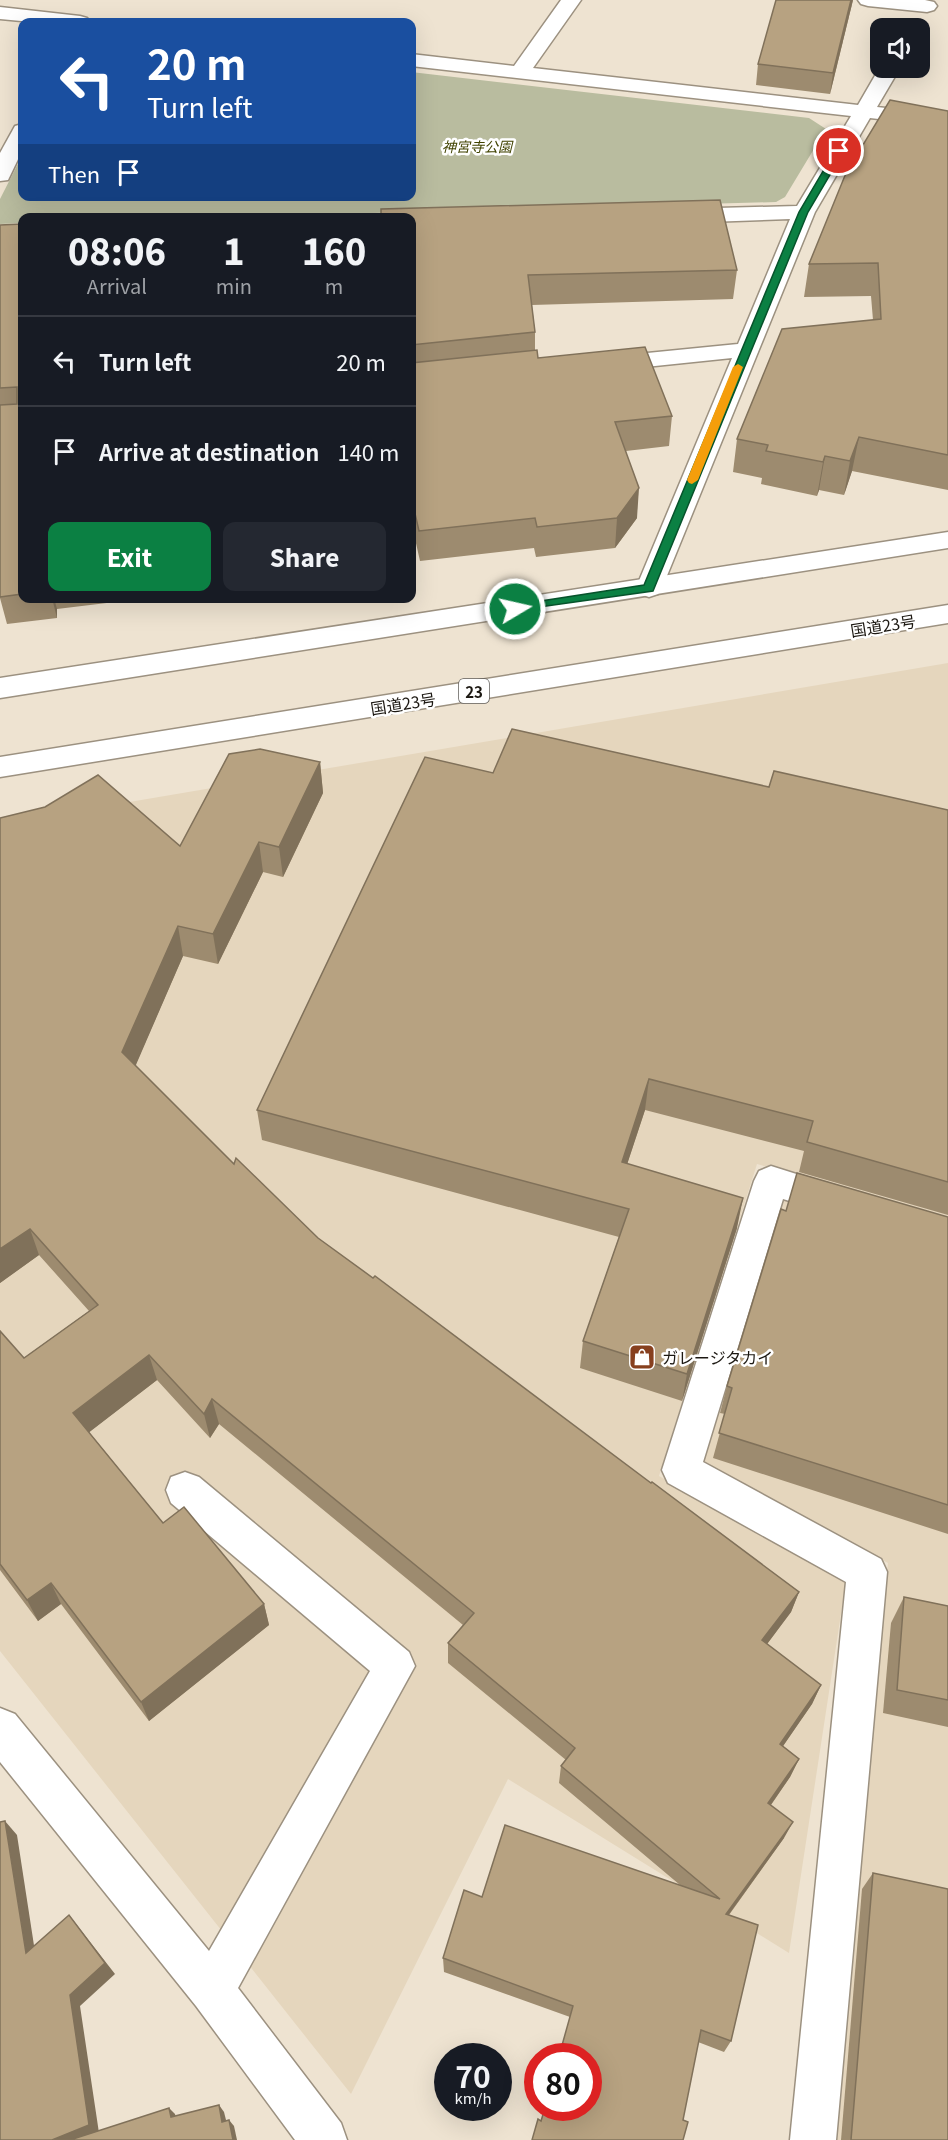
<!DOCTYPE html>
<html lang="en">
<head>
<meta charset="utf-8">
<style>
	body { margin:0; font-family:Georgia,"Noto Sans JP",serif; background:#242831; color:#f1f3f6; height:100vh; display:flex; flex-direction:column; font-size:22px; white-space:nowrap }
	* { box-sizing:border-box; margin:0 }
	p { font-size:20px; color:#9ea1a6 }
	.icon { flex:none; width:33px; height:33px; fill:none; stroke:currentColor; stroke-width:2; stroke-linecap:round; stroke-linejoin:round }
	.map { position:relative; flex:1; overflow:hidden }
	.side { position:absolute; left:18px; top:213px; width:398px; height:390px; display:flex; flex-direction:column; background:#171b24; border-radius:12px; box-shadow:0 6px 24px #0002 }
	.side>* { flex:none }
	.guide { position:absolute; left:18px; top:18px; width:398px; height:183px; border-radius:12px; box-shadow:0 6px 24px #0002; background:#1a4fa0; color:#fff; overflow:hidden }
	.controls { position:absolute; left:870px; top:18px; display:grid; gap:12px }
	.controls a { display:grid; place-items:center; width:60px; height:60px; border-radius:12px; background:#171b24; box-shadow:0 6px 24px #0002; font-size:30px }
	.speed { position:absolute; left:434px; top:2043px; display:flex; gap:12px; font-size:30px; font-weight:700; text-align:center }
	.speed>* { display:grid; place-content:center; width:78px; height:78px; border-radius:50%; background:#171b24; box-shadow:0 6px 24px #0002; line-height:1 }
	.speed small { font-size:15px; font-weight:400 }
	.speed .limit { border:9px solid #d22; background:#fff; color:#111 }
	.pin { position:absolute; display:grid; place-items:center; width:51px; height:51px; color:#fff; margin:-26px; border:3px solid #fff; border-radius:50%; box-shadow:0 2px 6px #0007 }
	.me { position:absolute; width:66px; margin:-33px; rotate:81deg; stroke-linejoin:round; filter:drop-shadow(0 0 4px #0008) }
	.turn { display:flex; align-items:center; gap:21px; height:126px; padding:0 30px; font-size:27px }
	.turn .icon { width:78px; height:78px; stroke-width:2.5 }
	.turn b { display:block; font-size:42px; line-height:51px }
	.then { display:flex; align-items:center; height:57px; padding:0 30px; background:#0003; gap:12px; font-size:22px }
	.eta { display:flex; justify-content:space-evenly; align-items:center; height:102px; text-align:center }
	.eta b { font-size:36px; font-weight:800; line-height:42px }
	.button { display:flex; gap:12px; margin-top:auto; padding:12px 30px }
	.button a { flex:1; height:69px; border-radius:12px; background:#0b8043; color:#fff; font-size:24px; font-weight:800; line-height:69px; text-align:center }
	.button a+a { background:#242831; color:#f1f3f6 }
	ul { padding:0; list-style:none }
	li { display:flex; align-items:center; gap:18px; height:90px; padding:0 30px; border-top:2px solid #363941 }
	li div { flex:1 }
	li b { display:block; font-size:22px }
	li em { font-style:normal }
	.map>svg:first-child { display:block }
</style>
</head>
<body>
<div class="map">
<svg width="948" height="2140" viewBox="0 0 948 2140">
	<rect width="100%" height="100%" fill="#eee3d1"/>
	<g fill="#e5d6bd">
		<polygon points="948,663 948,1217 757,1164 659,1476 846,1581 789,1953 508,1779 351,2094 0,1651 0,824"/>
		<polygon points="783,1200 948,1247 948,2140 823,2140 888,1563 701,1463"/>
	</g>
	<polygon fill="#b9bc9f" points="411,72 809,118 826,129 785,197 776,202 231,217 22,218 22,223 0,224 0,199 22,156 22,196 411,196"/>
	<g fill="none" stroke-linecap="round" stroke-linejoin="round">
		<defs>
			<g id="minor">
				<polygon points="561,0 581,0 533,68 858,105 880,67 900,68 877,107 948,115 948,127 870,118 815,212 662,588 658,594 649,597 640,594 636,588 732,358 607,371 599,369 595,364 599,359 607,357 738,344 790,219 680,223 672,221 669,216 672,211 680,209 797,206 851,116 411,66 411,54 514,66"/>
				<polygon points="858,0 925,0 934,2 937,6 934,10 927,12 868,6 861,4"/>
				<polygon points="0,7 80,16 87,18 90,22 32,22 0,19"/>
				<polygon points="22,124 22,151 8,180 0,181 0,153 15,126"/>
				<polygon points="771,1166 847,1190 852,1200 847,1210 835,1215 783,1199 703,1462 881,1559 887,1572 836,2140 790,2140 846,1582 668,1483 662,1470 754,1181 759,1171"/>
				<polygon points="185,1472 199,1477 409,1652 415,1666 238,1988 341,2123 347,2140 295,2140 196,2006 0,1762 0,1708 15,1714 209,1951 370,1671 171,1503 166,1490 171,1477"/>
			</g>
			<g id="highway">
				<polygon points="948,532 948,548 0,698 0,678"/>
				<polygon points="948,605 948,623 0,777 0,757"/>
			</g>
		</defs>
		<use href="#minor" stroke="#9c9180" stroke-width="3"/>
		<use href="#highway" stroke="#9c9180" stroke-width="3"/>
		<use href="#minor" fill="#fff" fill-rule="evenodd"/>
		<use href="#highway" fill="#fff" fill-rule="evenodd"/>
	</g>
	<g fill="#9d8b6f">
		<polygon points="853,0 830,94 756,85 758,64"/>
		<polygon points="948,111 948,490 852,471 844,495 819,490 817,496 761,484 762,478 733,472 737,439 873,320 871,296 804,297 809,264"/>
		<polygon points="411,218 737,270 733,299 532,305 535,332 535,351 538,358 672,416 669,446 626,451 637,518 615,548 536,557 534,548 420,561 411,521"/>
		<polygon points="22,224 22,598 148,598 57,609 57,618 7,624 0,598 0,225"/>
		<polygon points="320,762 323,793 283,877 263,872 218,964 183,956 135,1066 234,1164 318,1238 799,1592 791,1612 767,1644 821,1685 812,1704 783,1746 799,1759 790,1777 771,1805 784,1838 729,1915 731,2041 724,2052 698,2042 541,2121 570,2017 444,1972 443,1958 482,1897 680,1885 559,1783 561,1766 566,1760 448,1663 448,1643 463,1625 219,1424 210,1438 157,1380 89,1432 163,1523 264,1604 269,1625 149,1721 61,1604 38,1621 0,1570 0,1331 24,1358 89,1311 39,1255 0,1283 0,818 180,846"/>
		<polygon points="493,773 769,787 948,810 948,1215 799,1172 804,1151 645,1110 627,1164 737,1228 682,1401 580,1368 583,1341 619,1237 262,1140 257,1110"/>
		<polygon points="786,1211 948,1217 948,1534 713,1458 725,1414 720,1413 727,1386"/>
		<polygon points="904,1597 948,1606 948,1727 883,1713 891,1623"/>
		<polygon points="873,1873 948,2140 841,2140 862,1889"/>
	</g>
	<g fill="#80715a">
		<polygon points="851,0 853,0 830,94 833,73"/>
		<polygon points="859,437 852,471 844,495 850,461"/>
		<polygon points="825,456 819,490 817,496 823,462"/>
		<polygon points="639,488 637,518 615,548 617,518"/>
		<polygon points="52,598 54,598 57,609 57,618"/>
		<polygon points="320,762 323,793 283,877 279,847"/>
		<polygon points="259,842 263,872 218,964 213,934"/>
		<polygon points="178,926 183,956 129,1081 122,1052"/>
		<polygon points="649,1079 645,1110 618,1192 622,1162"/>
		<polygon points="743,1198 737,1228 682,1401 687,1374"/>
		<polygon points="30,1229 39,1255 0,1283 0,1249"/>
		<polygon points="149,1355 157,1380 83,1437 73,1413"/>
		<polygon points="212,1399 219,1424 210,1438 204,1414"/>
		<polygon points="51,1583 61,1604 38,1621 27,1600"/>
		<polygon points="799,1592 791,1612 755,1660 762,1640"/>
		<polygon points="264,1604 269,1625 149,1721 141,1702"/>
		<polygon points="821,1685 812,1704 772,1762 780,1744"/>
		<polygon points="799,1759 790,1777 761,1819 768,1803"/>
		<polygon points="5,1821 17,1835 37,1965 26,1953"/>
		<polygon points="793,1822 784,1838 719,1928 726,1914"/>
		<polygon points="69,1915 115,1974 80,2006 99,2133 82,2140 52,2140 70,1995"/>
		<polygon points="219,2105 224,2112 228,2128 222,2122"/>
		<polygon points="169,2108 175,2114 177,2123 171,2117"/>
		<polygon points="229,2120 234,2126 237,2140 233,2140"/>
	</g>
	<g fill="#b7a281" stroke="#80715a" stroke-width="1.5">
		<polygon points="776,0 851,0 833,73 758,64"/>
		<polygon points="890,100 948,111 948,455 859,437 850,461 825,456 823,462 766,451 768,445 737,439 782,329 881,319 878,263 809,264 846,173"/>
		<polygon points="720,200 737,270 528,275 535,332 411,345 411,218 381,218 381,209"/>
		<polygon points="22,224 22,594 0,597 0,405 17,404 17,387 0,388 0,225"/>
		<polygon points="645,347 672,416 615,422 639,488 617,518 537,527 535,518 419,531 411,496 411,363 537,350 538,358"/>
		<polygon points="512,729 769,787 774,771 948,810 948,1182 807,1142 813,1121 649,1079 622,1162 743,1198 687,1374 583,1341 629,1209 257,1110 425,757 493,773"/>
		<polygon points="260,749 320,762 279,847 259,842 213,934 178,926 122,1052 234,1164 236,1158 318,1238 373,1278 375,1276 651,1483 652,1482 799,1592 762,1640 821,1685 780,1744 799,1759 768,1803 793,1822 726,1914 758,1925 731,2041 701,2030 683,2120 688,2122 683,2140 532,2140 538,2119 541,2121 545,2108 588,2108 588,2056 559,2056 573,2006 443,1958 464,1890 482,1897 505,1825 720,1899 561,1766 575,1748 448,1643 474,1613 212,1399 204,1414 149,1355 73,1413 163,1523 184,1507 264,1604 141,1702 51,1583 27,1600 0,1564 0,1331 24,1358 98,1305 30,1229 0,1249 0,818 45,807 98,775 180,846 229,754"/>
		<polygon points="797,1173 948,1217 948,1505 719,1433 732,1388 727,1386 781,1209 786,1211"/>
		<polygon points="904,1597 948,1606 948,1700 897,1690"/>
		<polygon points="5,1821 26,1953 69,1915 105,1963 70,1995 89,2125 52,2140 0,2140 0,1822"/>
		<polygon points="873,1873 948,1889 948,2140 851,2140"/>
		<polygon points="219,2105 222,2122 229,2120 233,2140 70,2140 169,2108 171,2117"/>
	</g>
	<polygon fill="#0b8043" stroke="#07532c" stroke-width="1.5" points="836,149 844,151 808,212 653,591 511,611 510,609 515,605 644,585 799,212"/>
	<polygon fill="#f59e0b" points="738,364 743,367 698,480 692,484 689,483 687,480 733,367"/>
	<defs>
		<symbol id="shop-square" viewBox="-11 -11 22 22"><rect x="-9" y="-9" width="18" height="18" rx="4" fill="#87401f" stroke="#fff"/><path d="M-5-2.5h2.3a2.7 3.5 0 0 1 5.4 0H5L5.5 6h-11ZM-1.5-2.5h3a1.5 2.3 0 0 0-3 0Z" fill="#fff"/></symbol>
	</defs>
	<g fill-rule="evenodd">
		<use href="#shop-square" x="627" y="1342" width="30" height="30"/>
	</g>
	<g text-anchor="middle" dominant-baseline="central" stroke-width="5" stroke-linejoin="round" paint-order="stroke">
		<g font-size="14" font-style="italic" fill="#414300" stroke="#fff">
			<text x="477" y="146">神宮寺公園</text>
		</g>
		<rect fill="#fff" stroke="#605d59" stroke-width="1.5" x="459" y="679" width="30" height="24" rx="4.5"/>
		<g font-size="15" font-weight="bold" fill="#1c1812">
			<text x="474" y="691">23</text>
		</g>
		<g font-size="16" fill="#1c1812" stroke="#fff">
			<text transform="translate(883 625) rotate(-9)">国道23号</text>
			<text transform="translate(403 703) rotate(-9)">国道23号</text>
		</g>
		<g font-size="16" fill="#1c1812" stroke="#fff" text-anchor="start">
			<text x="662" y="1357">ガレージタカイ</text>
		</g>
	</g>
</svg>
<div class="controls">
<a><svg class="icon" aria-label="sound" viewBox="0 0 24 24"><path d="M4 9h4l5-4v14l-5-4H4zM17 9q2 3 0 6"/></svg></a>
</div>
<div class="speed"><div>70<small>km/h</small></div><div class="limit">80</div></div>
<div class="pin" style="left:839px;top:151px;background:#d93025"><svg class="icon" aria-label="arrive" viewBox="0 0 24 24"><path d="M6 21V4h12l-3 4 3 4H6"/></svg></div>
<svg class="me" style="left:515px;top:609px" viewBox="-20 -20 40 40"><circle r="17" fill="#0b8043" stroke="#fff" stroke-width="3"/><path d="M0-11L8 9 0 5-8 9z" fill="#fff"/></svg>
<div class="guide">
<div class="turn"><svg class="icon" aria-label="left" viewBox="0 0 24 24"><path d="M17 20v-9H6M10 6l-5 5 5 5"/></svg><div><b>20 m</b>Turn left</div></div>
<div class="then">Then<svg class="icon" aria-label="arrive" viewBox="0 0 24 24"><path d="M6 21V4h12l-3 4 3 4H6"/></svg></div>
</div>
<section class="side">
<div class="eta">
<div><b>08:06</b><p>Arrival</p></div>
<div><b>1</b><p>min</p></div>
<div><b>160</b><p>m</p></div>
</div>
<ul>
<li><svg class="icon" aria-label="left" viewBox="0 0 24 24"><path d="M17 20v-9H6M10 6l-5 5 5 5"/></svg><div><b>Turn left</b></div><em>20 m</em></li>
<li><svg class="icon" aria-label="arrive" viewBox="0 0 24 24"><path d="M6 21V4h12l-3 4 3 4H6"/></svg><div><b>Arrive at destination</b></div><em>140 m</em></li>
</ul>
<div class="button"><a>Exit</a><a>Share</a></div>
</section>
</div>
</body>
</html>
